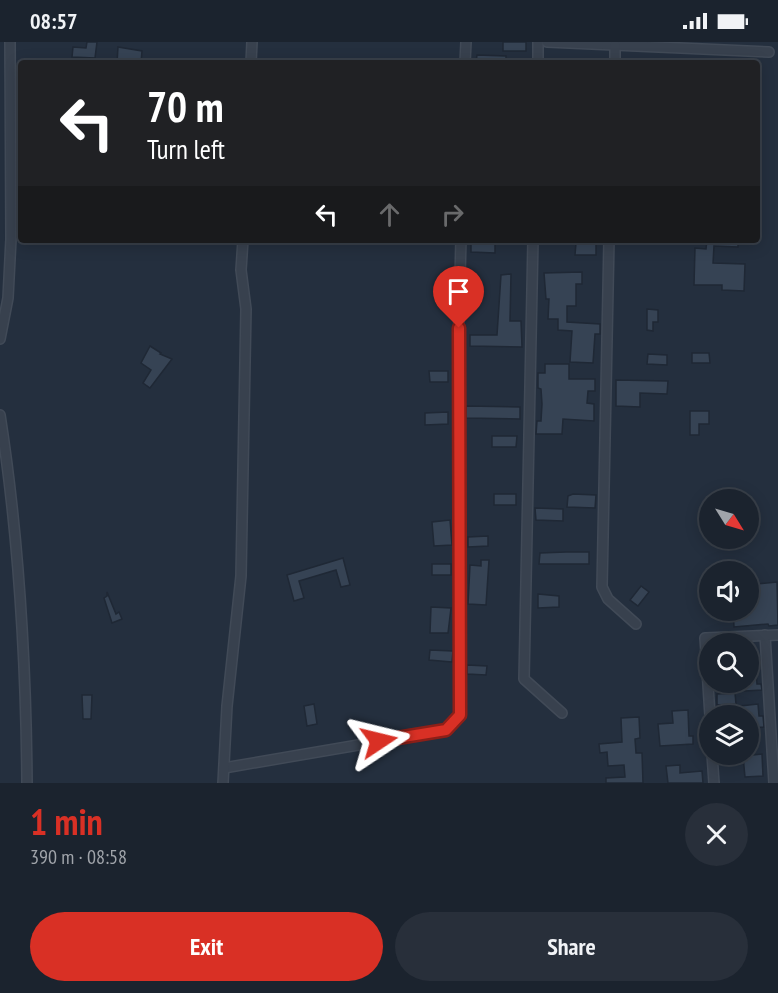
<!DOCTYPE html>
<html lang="en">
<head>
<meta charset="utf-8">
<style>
	body { margin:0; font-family:"PT Sans Narrow",sans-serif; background:#282f3a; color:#f1f3f6; height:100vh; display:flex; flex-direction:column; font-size:22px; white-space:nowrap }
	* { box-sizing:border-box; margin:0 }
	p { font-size:20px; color:#a0a4aa }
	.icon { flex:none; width:33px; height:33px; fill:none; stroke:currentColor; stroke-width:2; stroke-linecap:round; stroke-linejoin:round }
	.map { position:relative; height:741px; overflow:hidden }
	.details { display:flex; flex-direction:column; background:#1b232e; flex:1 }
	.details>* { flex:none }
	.top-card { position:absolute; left:18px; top:18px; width:742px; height:183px; border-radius:6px; box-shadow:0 3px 15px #0003,0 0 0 2px #39404a; background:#202124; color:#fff; overflow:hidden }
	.needle { width:39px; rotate:127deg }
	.tools { position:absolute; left:699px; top:447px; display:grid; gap:12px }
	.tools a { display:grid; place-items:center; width:60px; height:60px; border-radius:50%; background:#1b232e; box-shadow:0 3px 15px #0003,0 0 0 2px #39404a; font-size:30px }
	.pin { position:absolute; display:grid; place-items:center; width:51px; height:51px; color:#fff; margin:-62px -26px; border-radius:50% 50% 50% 0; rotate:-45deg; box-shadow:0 0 6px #0007 }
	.pin .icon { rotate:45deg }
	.me { position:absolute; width:66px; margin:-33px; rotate:80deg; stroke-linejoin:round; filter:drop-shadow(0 0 4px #0008) }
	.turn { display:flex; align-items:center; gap:21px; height:126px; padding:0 30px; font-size:27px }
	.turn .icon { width:78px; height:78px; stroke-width:2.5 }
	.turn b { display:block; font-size:42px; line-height:51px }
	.lanes { display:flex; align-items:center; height:57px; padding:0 30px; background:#0003; justify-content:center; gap:30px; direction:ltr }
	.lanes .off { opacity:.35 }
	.round { display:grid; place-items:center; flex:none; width:63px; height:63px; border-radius:32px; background:#282f3a }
	.head { display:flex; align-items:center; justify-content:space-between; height:102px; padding:0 30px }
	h1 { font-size:36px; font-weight:700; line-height:45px; color:#d93025 }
	.primary-button { display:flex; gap:12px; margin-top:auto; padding:12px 30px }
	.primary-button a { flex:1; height:69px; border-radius:36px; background:#d93025; color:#fff; font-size:24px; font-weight:700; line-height:69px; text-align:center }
	.primary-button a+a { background:#282f3a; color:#f1f3f6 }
	.status { display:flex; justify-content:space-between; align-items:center; height:42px; padding:0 30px; background:#1b232e; direction:ltr }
	.status svg { height:16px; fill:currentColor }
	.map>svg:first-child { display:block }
</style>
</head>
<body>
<div class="status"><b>08:57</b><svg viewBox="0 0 49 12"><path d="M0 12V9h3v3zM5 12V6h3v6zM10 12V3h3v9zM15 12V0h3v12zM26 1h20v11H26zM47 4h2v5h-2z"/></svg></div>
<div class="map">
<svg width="778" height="741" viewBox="0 0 778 741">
	<rect width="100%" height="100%" fill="#242f3e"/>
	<g fill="#364354" stroke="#1f2835" stroke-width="1.5">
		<polygon points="87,0 97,0 95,16 72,15 73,5 86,6"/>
		<rect x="503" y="0" width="23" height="9"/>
		<polygon points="118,5 142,9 141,21 117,21"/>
		<polygon points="477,13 506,14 506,21 476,21"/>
		<polygon points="471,198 495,198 495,211 471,210"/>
		<polygon points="707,198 738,198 738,205 714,204 713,221 745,222 744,249 722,248 722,243 694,243 695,206 706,207"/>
		<polygon points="576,201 596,201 596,213 575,213"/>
		<polygon points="582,230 582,242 576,242 576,264 567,264 567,280 600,282 600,292 595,292 593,321 570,320 572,289 558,288 558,277 548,277 549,257 546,257 544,231"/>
		<polygon points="511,232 510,279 521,279 522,305 470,304 470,293 497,293 501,233"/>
		<polygon points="647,267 658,268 658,280 653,280 653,289 647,288"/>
		<polygon points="150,304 161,311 160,312 172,317 150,346 143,341 151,328 141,321"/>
		<polygon points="692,311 709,311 710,321 692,321"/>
		<polygon points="648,312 667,313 667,323 647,322"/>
		<polygon points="545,322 569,322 569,337 595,337 595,349 588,349 587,361 594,362 594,379 563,377 562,392 536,392 537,379 541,379 542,362 541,347 538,346 538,331 545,331"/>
		<polygon points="429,329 448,329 448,340 430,340"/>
		<polygon points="616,338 668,339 667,352 640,351 640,365 616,364"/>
		<polygon points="466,364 520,365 520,377 466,376"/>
		<polygon points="690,369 709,369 709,382 699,382 699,393 690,393"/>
		<polygon points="448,370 448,382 425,383 425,371"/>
		<polygon points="492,394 517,394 516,405 492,405"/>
		<rect x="494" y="452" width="22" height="11"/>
		<polygon points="573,452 596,453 595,466 567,465 568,454"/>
		<polygon points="535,466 563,467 563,479 536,478"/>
		<polygon points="450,478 452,503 434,504 432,480"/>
		<polygon points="488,494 488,504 468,505 468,495"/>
		<polygon points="566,510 589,510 589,522 539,522 540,511"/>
		<polygon points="343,516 350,543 341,545 336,528 299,539 304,556 294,559 287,533"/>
		<polygon points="481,518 489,518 486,563 468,562 470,523 481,524"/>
		<rect x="432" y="522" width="19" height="11"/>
		<polygon points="777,540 778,583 769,584 768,582 734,585 733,568 748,568 748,543"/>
		<polygon points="641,544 649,550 638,564 630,558"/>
		<polygon points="107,550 116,572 119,570 122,577 112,581 104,556 107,554"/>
		<polygon points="538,552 559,554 559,565 538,566"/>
		<polygon points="431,565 451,566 448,591 430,591"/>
		<polygon points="430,608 453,609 452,620 429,618"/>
		<polygon points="748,614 755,614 757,642 761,642 762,648 745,649 745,643 748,643"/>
		<polygon points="467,623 487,624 486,633 467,632"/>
		<polygon points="735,651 736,662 717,663 717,652"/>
		<polygon points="82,653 92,653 91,677 83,677"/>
		<polygon points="314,662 317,682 307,684 304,664"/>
		<polygon points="758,662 759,674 763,674 764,685 748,686 748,672 740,673 740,664"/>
		<polygon points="688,668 689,694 693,694 693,702 660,704 658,682 673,681 672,669"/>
		<polygon points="639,675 640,696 635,697 636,711 642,711 643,741 606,741 606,736 625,735 624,723 608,724 607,710 600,711 599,702 622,700 621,676"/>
		<polygon points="762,712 763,734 745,735 743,714"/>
		<polygon points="680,723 680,731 702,729 703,741 668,741 666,724"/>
	</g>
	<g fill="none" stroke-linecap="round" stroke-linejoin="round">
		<defs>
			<g id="minor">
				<polyline points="538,0 538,21"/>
				<polyline points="547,0 769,10"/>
				<polyline points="251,21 252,0"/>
				<polyline points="465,21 466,0"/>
				<polyline points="615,21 615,3"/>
				<polyline points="533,198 524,637 562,671"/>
				<polyline points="609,198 602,545 608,557 636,582"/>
				<polyline points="0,297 8,256 11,197 10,0"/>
				<path d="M0 373C19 495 26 618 27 741"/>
				<polyline points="765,593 774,741"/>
				<polyline points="710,674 705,596 778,593"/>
				<polyline points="712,712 714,741"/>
				<polyline points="224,726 446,688 460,673 458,308 461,198"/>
				<polyline points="223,741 227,664 241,534 246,267 241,228 243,198"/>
			</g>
		</defs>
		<use href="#minor" stroke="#414a57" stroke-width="12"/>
		<use href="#minor" stroke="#38414e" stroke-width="9"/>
	</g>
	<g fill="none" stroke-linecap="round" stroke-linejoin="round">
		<defs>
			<polyline id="route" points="379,699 446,688 460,673 459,286"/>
		</defs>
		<use href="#route" stroke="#8d1f18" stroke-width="15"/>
		<use href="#route" stroke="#d93025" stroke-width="10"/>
	</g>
</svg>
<div class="tools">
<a><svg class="needle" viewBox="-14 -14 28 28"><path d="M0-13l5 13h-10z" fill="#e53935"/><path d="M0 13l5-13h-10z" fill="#a0a4aa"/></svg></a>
<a><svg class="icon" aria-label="sound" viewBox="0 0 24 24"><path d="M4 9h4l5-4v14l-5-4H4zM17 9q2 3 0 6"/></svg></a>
<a><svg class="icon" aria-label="search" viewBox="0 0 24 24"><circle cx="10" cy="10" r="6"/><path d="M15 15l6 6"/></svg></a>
<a><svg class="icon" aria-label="layers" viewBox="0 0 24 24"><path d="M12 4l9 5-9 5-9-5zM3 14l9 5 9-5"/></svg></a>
</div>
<div class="pin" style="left:459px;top:286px;background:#d93025"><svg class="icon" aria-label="arrive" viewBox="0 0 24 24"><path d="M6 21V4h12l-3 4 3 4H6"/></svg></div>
<svg class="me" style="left:379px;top:699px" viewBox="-20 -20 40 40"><path d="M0-17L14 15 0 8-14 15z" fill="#d93025" stroke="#fff" stroke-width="4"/></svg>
<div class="top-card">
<div class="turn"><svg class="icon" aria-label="left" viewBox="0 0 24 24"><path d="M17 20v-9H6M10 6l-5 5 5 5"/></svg><div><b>70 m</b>Turn left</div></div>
<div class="lanes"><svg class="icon" aria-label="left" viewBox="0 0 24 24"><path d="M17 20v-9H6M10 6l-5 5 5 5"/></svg><svg class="icon off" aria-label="ahead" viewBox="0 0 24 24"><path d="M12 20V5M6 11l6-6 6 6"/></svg><svg class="icon off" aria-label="right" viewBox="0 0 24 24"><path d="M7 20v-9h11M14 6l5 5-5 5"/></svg></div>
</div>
</div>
<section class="details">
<div class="head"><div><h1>1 min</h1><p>390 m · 08:58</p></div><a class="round"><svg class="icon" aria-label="close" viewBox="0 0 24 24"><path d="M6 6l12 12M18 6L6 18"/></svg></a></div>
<div class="primary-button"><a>Exit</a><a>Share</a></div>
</section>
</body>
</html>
